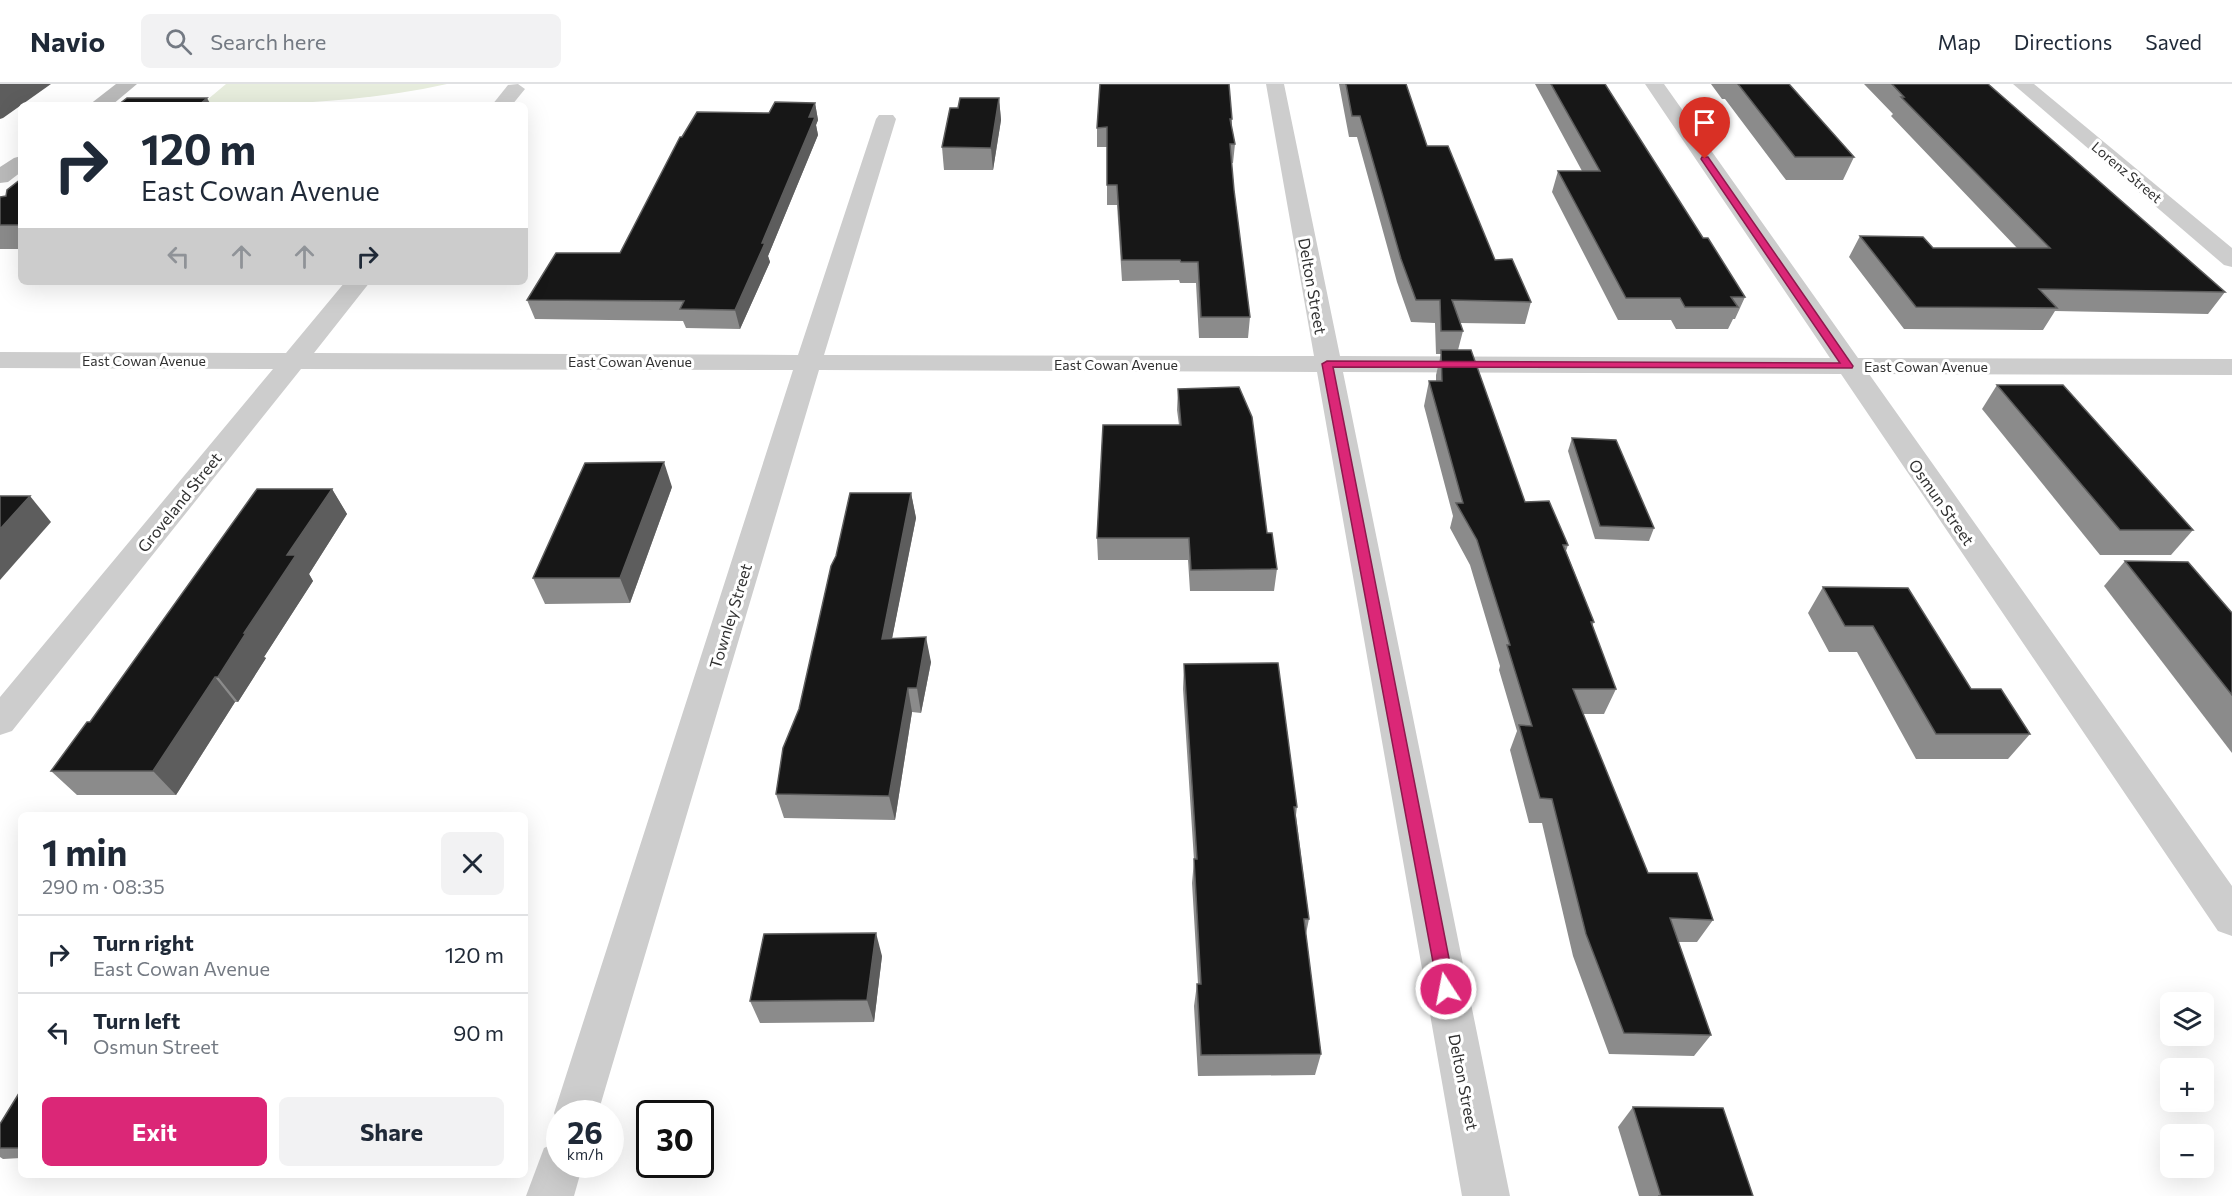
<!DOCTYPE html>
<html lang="en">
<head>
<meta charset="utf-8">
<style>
	body { margin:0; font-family:Commissioner,sans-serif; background:#f2f2f3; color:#1f2937; height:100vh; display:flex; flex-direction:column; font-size:22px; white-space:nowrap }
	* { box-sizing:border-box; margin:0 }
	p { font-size:20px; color:#747a83 }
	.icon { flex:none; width:33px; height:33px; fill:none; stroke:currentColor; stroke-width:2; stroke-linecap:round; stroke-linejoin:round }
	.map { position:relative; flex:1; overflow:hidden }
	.details { position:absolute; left:18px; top:728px; width:510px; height:366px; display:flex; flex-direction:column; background:#fff; border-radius:9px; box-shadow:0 6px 24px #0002 }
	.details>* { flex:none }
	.guide { position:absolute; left:18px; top:18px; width:510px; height:183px; border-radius:9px; box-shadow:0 6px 24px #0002; background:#fff; color:#1f2937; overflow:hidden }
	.buttons { position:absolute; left:2160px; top:908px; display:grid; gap:12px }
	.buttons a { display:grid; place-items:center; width:54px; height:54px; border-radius:9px; background:#fff; box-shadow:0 6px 24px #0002; font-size:30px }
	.speed { position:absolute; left:546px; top:1016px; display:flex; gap:12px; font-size:30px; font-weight:700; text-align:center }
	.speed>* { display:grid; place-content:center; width:78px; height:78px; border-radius:50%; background:#fff; box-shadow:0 6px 24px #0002; line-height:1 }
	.speed small { font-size:15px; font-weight:400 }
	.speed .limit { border:3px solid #111; border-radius:9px; background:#fff; color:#111 }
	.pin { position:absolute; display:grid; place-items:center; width:51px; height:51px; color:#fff; margin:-62px -26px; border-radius:50% 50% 50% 0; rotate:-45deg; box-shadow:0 0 6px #0007 }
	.pin .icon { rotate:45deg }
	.me { position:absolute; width:66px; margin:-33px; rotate:349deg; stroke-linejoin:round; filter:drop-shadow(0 0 4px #0008) }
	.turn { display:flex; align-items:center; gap:21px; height:126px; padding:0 24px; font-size:27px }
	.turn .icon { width:78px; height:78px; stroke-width:2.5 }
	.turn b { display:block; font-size:42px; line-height:51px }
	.lanes { display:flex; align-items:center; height:57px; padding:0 24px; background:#0003; justify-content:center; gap:30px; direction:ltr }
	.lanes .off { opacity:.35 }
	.round { display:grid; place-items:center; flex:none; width:63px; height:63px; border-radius:9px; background:#f2f2f3 }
	.headline { display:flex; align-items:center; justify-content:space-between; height:102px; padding:0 24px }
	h1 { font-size:36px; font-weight:700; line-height:45px }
	.action { display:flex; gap:12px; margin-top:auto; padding:12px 24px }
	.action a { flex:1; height:69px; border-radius:9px; background:#db2777; color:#fff; font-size:24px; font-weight:700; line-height:69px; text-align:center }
	.action a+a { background:#f2f2f3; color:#1f2937 }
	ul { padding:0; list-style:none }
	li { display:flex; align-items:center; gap:18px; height:78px; padding:0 24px; border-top:2px solid #e0e1e3 }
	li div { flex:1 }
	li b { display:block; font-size:22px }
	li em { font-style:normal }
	header { display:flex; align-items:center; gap:36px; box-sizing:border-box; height:84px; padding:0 30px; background:#fff; border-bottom:2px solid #e0e1e3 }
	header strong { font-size:28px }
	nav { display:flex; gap:33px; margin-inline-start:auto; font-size:21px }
	.search { width:420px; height:54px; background:#f2f2f3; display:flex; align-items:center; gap:15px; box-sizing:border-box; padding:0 21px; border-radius:9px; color:#747a83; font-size:22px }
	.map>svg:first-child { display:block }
</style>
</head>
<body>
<header>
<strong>Navio</strong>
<div class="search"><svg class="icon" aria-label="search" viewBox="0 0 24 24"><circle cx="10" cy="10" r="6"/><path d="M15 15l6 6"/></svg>Search here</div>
<nav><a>Map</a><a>Directions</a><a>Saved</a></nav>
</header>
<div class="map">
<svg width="2232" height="1112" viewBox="0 0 2232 1112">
	<rect width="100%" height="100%" fill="#fff"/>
	<path fill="#e7eddd" d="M226 0H447C365 18 284 21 201 21Z"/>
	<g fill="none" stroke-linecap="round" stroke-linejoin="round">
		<g fill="#cdcdcd" fill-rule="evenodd">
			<polygon points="518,0 525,5 512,21 492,21 508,1"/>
			<polygon points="1266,0 1284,0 1340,272 1830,274 1645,0 1664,0 1858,274 2232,275 2232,291 1869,290 2232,802 2232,852 2218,847 1841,290 1343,288 1510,1112 1462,1112 1317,288 819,286 598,1029 560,1029 560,1043 554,1029 793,286 301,285 12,647 0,651 0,613 273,285 0,284 0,268 286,269 345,198 370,198 314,269 798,271 876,35 879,31 893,31 896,35 824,271 1314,272"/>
			<polygon points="2013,0 2034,0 2232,164 2232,183 2224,181"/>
			<polygon points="560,1057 560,1080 583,1080 574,1112 526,1112 544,1064"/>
		</g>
		<g fill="#bababa" fill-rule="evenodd">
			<polygon points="116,0 137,0 112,21 89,21"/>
			<polygon points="21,72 21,88 8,98 0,99 0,83 14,74"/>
		</g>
	</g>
	<g fill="#8b8b8b">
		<polygon points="1339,0 1406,0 1427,62 1495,176 1531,218 1525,240 1460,239 1463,247 1458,266 1525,418 1568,461 1566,467 1594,538 1592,542 1616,605 1604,630 1583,630 1648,789 1713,836 1697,858 1678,858 1711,951 1694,972 1609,970 1573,872 1542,739 1529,739 1510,666 1517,647 1499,586 1500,582 1470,481 1450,444 1453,432 1424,322 1429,297 1436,297 1436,291 1441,270 1436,270 1435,239 1411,238 1397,198 1357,53 1349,53"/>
		<polygon points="1535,0 1605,0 1703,154 1745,213 1735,235 1733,235 1728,245 1676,245 1671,236 1618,236 1552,108 1558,87 1582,87"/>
		<polygon points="1711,0 1789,0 1854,73 1843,96 1786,96 1725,15 1722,15"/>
		<polygon points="1864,0 1988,0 2225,208 2208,230 2055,227 2043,246 1904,245 1849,173 1860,152 1933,164 2017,164 1891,32 1893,30"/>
		<polygon points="999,14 1001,36 993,86 944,86 942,63"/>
		<polygon points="815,19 818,36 816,41 818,51 768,172 770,178 740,245 686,244 683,237 535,235 527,216 620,169 682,53"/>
		<polygon points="1232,35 1232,44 1235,60 1233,79 1231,79 1234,106 1250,233 1248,254 1199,254 1196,199 1180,199 1179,196 1122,197 1117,121 1107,121 1107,63 1097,63 1097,44"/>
		<polygon points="21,95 21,165 0,165 0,113 6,112"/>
		<polygon points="1997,301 2193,446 2171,471 2100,471 1982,325"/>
		<polygon points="1178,305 1267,449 1277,485 1274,507 1190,507 1188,476 1098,476 1097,454 1179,341 1177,326"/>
		<polygon points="1572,354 1654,444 1649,457 1595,455 1568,367"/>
		<polygon points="672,403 630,519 545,520 533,494"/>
		<polygon points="332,405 347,430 309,490 313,497 264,573 266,574 238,618 235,618 176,711 77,711 51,687 90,638"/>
		<polygon points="911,409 916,434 892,554 931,578 921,629 912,628 895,736 784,734 776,710"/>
		<polygon points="2125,477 2232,529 2232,669 2104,502"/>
		<polygon points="1823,503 1971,605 2030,650 2008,675 1916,675 1857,568 1829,568 1808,529"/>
		<polygon points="1184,580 1297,723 1296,731 1309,835 1306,850 1321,970 1315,991 1198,992 1194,922 1197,900 1198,900 1192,799 1194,776 1183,605"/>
		<polygon points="882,872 874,938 760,939 750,917"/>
		<polygon points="21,1006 21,1074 3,1075 0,1073 0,1040"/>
		<polygon points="1633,1023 1753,1112 1639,1112 1618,1043"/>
	</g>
	<g fill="#5d5d5d">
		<polygon points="0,0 51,0 3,34 0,35"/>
		<polygon points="207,14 211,21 199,21"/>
		<polygon points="999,14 1001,36 993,86 991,64"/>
		<polygon points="815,19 818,36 816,41 818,51 768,172 770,178 740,245 735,226 762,159 809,33"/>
		<polygon points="664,378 672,403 630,519 620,494"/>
		<polygon points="332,405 347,430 309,490 313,497 264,573 266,574 238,618 218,593 244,549 287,471"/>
		<polygon points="911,409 916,434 887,580 882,555"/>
		<polygon points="30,412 51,438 0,496 0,445"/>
		<polygon points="926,553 931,578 921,629 917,604"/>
		<polygon points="215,593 235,618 176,711 153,687"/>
		<polygon points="908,604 912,628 895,736 889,712"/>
		<polygon points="876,849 882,872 874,938 867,916"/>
	</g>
	<g fill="#171717" stroke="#5d5d5d" stroke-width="1.5">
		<polygon points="1100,0 1229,0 1232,35 1230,35 1235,60 1230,60 1234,106 1250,233 1201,233 1198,178 1181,178 1180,176 1122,176 1117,101 1107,101 1107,43 1097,44"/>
		<polygon points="1346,0 1406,0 1427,62 1448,62 1495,176 1512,175 1531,218 1452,216 1463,247 1441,247 1440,216 1416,216 1401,175 1360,32 1352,32"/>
		<polygon points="1551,0 1605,0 1703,154 1708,154 1745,213 1731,213 1738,223 1685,223 1680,214 1626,214 1558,87 1600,87"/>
		<polygon points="1738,0 1789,0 1854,73 1795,73"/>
		<polygon points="1892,0 1988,0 2225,208 2039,205 2057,224 1916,223 1860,152 1923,153 1933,164 2050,164 1901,13 1904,13"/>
		<polygon points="127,14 207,14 199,21 118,21"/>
		<polygon points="960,14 999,14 991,64 942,63 950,24 958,24"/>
		<polygon points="775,18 815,19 809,33 815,33 762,159 765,159 735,226 680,225 684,217 527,216 556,169 620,169 680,53 682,53 697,28 769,29"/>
		<polygon points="21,95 21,141 0,141 0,113 6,112 7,106"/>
		<polygon points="1441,266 1471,266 1525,418 1549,417 1568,461 1563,461 1594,538 1591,538 1616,605 1573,605 1648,789 1697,789 1713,836 1670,834 1711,951 1624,949 1586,850 1552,715 1540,714 1519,641 1532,642 1507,561 1510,561 1477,456 1456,419 1463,419 1429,297 1442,297"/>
		<polygon points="1997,301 2063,301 2193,446 2120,446"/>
		<polygon points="1239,303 1252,333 1267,449 1272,449 1277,485 1191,486 1189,454 1097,454 1103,341 1181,341 1178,305"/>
		<polygon points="1572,354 1616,356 1654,444 1600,442"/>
		<polygon points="664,378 620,494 533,494 585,379"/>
		<polygon points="257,405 332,405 287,471 296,471 244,549 246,549 218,593 215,593 153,687 51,687 87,638 90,638"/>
		<polygon points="850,409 911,409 882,555 926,553 917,604 908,604 889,712 776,710 783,664 799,625 831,482 836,472"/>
		<polygon points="0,412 30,412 0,445"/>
		<polygon points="2125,477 2188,478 2232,529 2232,611"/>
		<polygon points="1823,503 1908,504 1971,605 2001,605 2030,650 1936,650 1873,542 1845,542"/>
		<polygon points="1278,579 1297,723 1294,723 1309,835 1304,835 1321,970 1201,971 1197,900 1201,900 1194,775 1197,775 1184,580"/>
		<polygon points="876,849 867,916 750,917 764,850"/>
		<polygon points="21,1006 21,1064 0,1064 0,1040"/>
		<polygon points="1633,1023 1723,1024 1753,1112 1658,1112 1661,1112"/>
	</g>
	<polygon fill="#db2777" stroke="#8e194d" stroke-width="1.5" points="1702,73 1708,73 1853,282 1852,284 1333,283 1455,905 1452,911 1446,913 1440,911 1438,905 1322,280 1327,277 1840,279 1701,75"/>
	<g text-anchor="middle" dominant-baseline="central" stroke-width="6" stroke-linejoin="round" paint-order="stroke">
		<g font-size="14" fill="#303030" stroke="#fff">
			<text transform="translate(2127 88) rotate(40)">Lorenz Street</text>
			<text x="144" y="276">East Cowan Avenue</text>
			<text x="630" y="277">East Cowan Avenue</text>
			<text x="1116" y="280">East Cowan Avenue</text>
			<text x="1926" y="282">East Cowan Avenue</text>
		</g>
		<g font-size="16" fill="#303030" stroke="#fff">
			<text transform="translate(1313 202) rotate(80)">Delton Street</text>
			<text transform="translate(179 418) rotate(-51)">Groveland Street</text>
			<text transform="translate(1942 418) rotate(55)">Osmun Street</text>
			<text transform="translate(730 532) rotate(-73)">Townley Street</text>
			<text transform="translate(1464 998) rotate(79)">Delton Street</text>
		</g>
	</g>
</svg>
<div class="buttons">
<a><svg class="icon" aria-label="layers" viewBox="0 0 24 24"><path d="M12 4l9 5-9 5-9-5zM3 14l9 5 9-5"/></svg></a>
<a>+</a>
<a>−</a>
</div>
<div class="speed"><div>26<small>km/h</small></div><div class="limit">30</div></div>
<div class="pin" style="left:1705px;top:75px;background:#d93025"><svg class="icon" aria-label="arrive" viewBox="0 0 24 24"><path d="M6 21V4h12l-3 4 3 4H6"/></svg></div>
<svg class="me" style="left:1446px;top:905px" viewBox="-20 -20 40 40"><circle r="17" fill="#db2777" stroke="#fff" stroke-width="3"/><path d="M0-11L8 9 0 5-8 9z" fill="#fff"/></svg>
<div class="guide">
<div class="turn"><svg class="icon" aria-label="right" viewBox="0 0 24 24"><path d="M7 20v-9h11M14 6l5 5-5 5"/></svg><div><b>120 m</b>East Cowan Avenue</div></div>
<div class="lanes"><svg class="icon off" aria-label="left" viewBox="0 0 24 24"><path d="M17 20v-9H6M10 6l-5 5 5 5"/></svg><svg class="icon off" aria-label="ahead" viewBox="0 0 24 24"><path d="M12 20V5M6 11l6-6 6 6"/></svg><svg class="icon off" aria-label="ahead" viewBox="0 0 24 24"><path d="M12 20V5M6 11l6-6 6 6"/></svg><svg class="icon" aria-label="right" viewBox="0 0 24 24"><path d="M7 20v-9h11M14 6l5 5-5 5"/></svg></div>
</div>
<section class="details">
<div class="headline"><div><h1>1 min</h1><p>290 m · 08:35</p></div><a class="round"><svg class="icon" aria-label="close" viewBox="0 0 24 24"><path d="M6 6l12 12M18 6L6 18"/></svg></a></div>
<ul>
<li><svg class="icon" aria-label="right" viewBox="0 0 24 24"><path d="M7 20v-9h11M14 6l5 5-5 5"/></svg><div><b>Turn right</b><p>East Cowan Avenue</p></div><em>120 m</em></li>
<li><svg class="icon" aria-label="left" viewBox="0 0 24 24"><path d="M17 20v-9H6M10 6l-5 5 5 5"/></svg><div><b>Turn left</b><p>Osmun Street</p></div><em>90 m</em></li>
</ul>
<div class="action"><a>Exit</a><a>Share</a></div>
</section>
</div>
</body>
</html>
